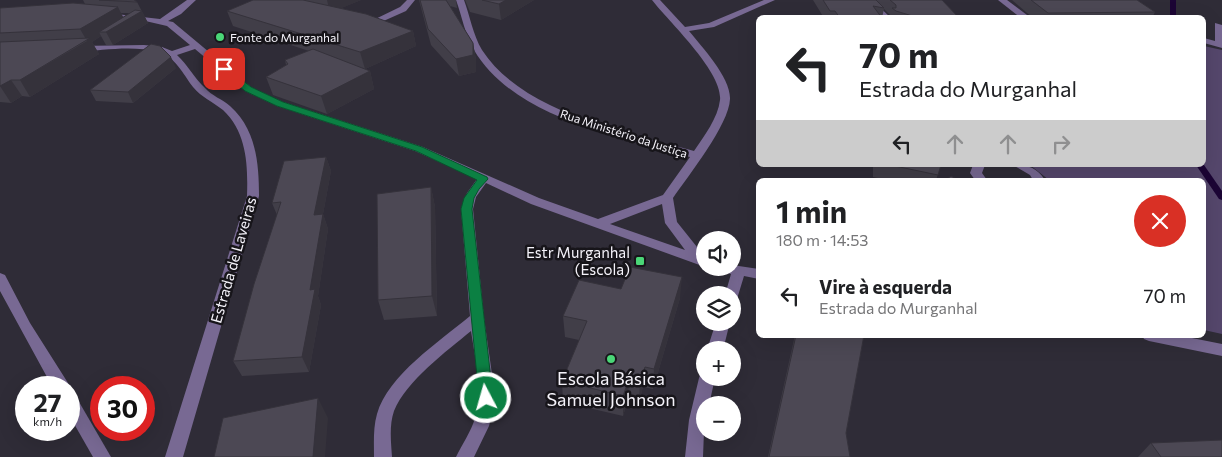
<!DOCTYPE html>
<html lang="pt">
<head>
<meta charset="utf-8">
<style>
	body { margin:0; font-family:Commissioner,sans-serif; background:#f6f6f6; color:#202124; height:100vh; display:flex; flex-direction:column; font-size:19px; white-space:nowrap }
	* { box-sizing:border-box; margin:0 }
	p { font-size:16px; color:#757577 }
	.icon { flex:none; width:28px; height:28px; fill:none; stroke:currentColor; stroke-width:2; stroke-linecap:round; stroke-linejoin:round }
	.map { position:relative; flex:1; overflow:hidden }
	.side { position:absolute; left:756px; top:178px; width:450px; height:160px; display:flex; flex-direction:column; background:#fff; border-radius:8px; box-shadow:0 5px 20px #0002 }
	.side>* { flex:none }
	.banner { position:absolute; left:756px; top:15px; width:450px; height:152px; border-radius:8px; box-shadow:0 5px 20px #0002; background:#fff; color:#202124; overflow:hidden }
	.fabs { position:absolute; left:696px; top:231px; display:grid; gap:10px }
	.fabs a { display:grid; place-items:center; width:45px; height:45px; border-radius:50%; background:#fff; box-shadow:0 5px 20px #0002; font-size:25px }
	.speed { position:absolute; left:15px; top:376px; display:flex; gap:10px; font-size:25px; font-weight:700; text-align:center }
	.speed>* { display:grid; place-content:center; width:65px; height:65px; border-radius:50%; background:#fff; box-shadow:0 5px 20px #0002; line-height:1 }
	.speed small { font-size:12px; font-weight:400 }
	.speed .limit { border:8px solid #d22; background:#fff; color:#111 }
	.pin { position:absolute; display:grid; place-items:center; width:42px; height:42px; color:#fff; margin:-21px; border-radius:10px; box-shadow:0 2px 8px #0006 }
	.me { position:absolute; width:55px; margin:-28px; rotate:354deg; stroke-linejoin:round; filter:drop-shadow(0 0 4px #0008) }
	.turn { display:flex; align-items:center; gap:18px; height:105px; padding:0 20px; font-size:22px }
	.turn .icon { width:65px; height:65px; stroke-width:2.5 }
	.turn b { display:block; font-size:35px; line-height:42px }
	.lanes { display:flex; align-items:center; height:48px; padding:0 20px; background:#0003; justify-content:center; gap:25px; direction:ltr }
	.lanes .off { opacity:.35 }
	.round { display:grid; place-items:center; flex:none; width:52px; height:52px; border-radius:26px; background:#f6f6f6 }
	.summary { display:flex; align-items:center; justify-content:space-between; height:85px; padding:0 20px }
	h1 { font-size:30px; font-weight:700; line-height:38px }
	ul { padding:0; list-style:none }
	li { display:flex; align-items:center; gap:15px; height:65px; padding:0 20px }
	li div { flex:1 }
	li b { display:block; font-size:19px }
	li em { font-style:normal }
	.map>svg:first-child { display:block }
</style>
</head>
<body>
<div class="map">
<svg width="1222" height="457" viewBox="0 0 1222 457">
	<rect width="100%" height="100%" fill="#2f2c37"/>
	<polygon fill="#55476c" points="1204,46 1222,50 1222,334 1204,330 1204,180 1049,180 1030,165 1204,165"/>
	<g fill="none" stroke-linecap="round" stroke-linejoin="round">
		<g fill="#1c0535" fill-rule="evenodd">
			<rect x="1170" y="0" width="6" height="18"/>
			<polygon points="1196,165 1204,165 1222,191 1222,200 1219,199"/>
		</g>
		<g fill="#786993" fill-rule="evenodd">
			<path d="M187 0H196L181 14 168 21 173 22 251 87 283 102 423 147 539 198 598 219 663 195 690 157C620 137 514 118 474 50 465 35 462 16 456 0H464C470 16 473 35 482 50 523 113 626 132 694 151 704 136 718 118 720 100 723 72 669 22 652 0H660L685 27 709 23 764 0H775L714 27 689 31C702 47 731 78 730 99 729 125 688 176 673 198L677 222 705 257V267L531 204 486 183 476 197 473 209 484 318 493 381 494 406 489 426 474 457H456C462 444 471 432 475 418 483 391 475 358 471 331 447 351 406 381 394 411 389 425 391 442 392 457H374C374 443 373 428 377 414 388 375 439 342 470 316L461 209 467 193 477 179 415 151 277 106 245 91 195 49 177 55C188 65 194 78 205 88 212 96 222 99 230 106 256 129 259 163 259 196L183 457H165L247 196C248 166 247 132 223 110 213 102 201 97 193 87 183 74 175 56 158 52 134 45 103 50 78 52L74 49 78 46 144 45 162 47 172 51 190 45 167 26 141 20 107 17 103 15 107 13 160 19ZM662 204 665 223 685 250 610 224Z"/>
			<polygon points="407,0 415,0 406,11 370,27 363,25 400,7"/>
			<polygon points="864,0 872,0 891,18 882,18"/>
			<polygon points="998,0 1007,0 1031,18 1021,18"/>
			<polygon points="1215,23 1222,25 1222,48 1204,43 1204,38 1215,41"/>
			<polygon points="973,165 985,165 982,173 987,180 975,180 970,173"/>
			<path d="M1013 165C1028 165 1036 167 1045 180H1033L1030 175Z"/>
			<polygon points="732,265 759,269 759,279 744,276 737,299 732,300 732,295 725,295 731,274 720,271 718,268 732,268"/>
			<polygon points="0,273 5,275 30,323 68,383 70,388 69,390 69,388 53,388 0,291"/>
			<polygon points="716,322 730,322 723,350 707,350"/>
			<polygon points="1142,335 1177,335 1222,344 1222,356 1149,341 1144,339"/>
			<polygon points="705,372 705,378 715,378 709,405 705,405 703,457 685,457 689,420 699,378 701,373"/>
			<polygon points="69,393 75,395 111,457 93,457 69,415"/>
		</g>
	</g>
	<g fill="#413e48" fill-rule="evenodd">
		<path d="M83 0H134L137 2 148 23 113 45H106L101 36 92 42 99 54 30 97 22 96 11 103 0 102V8L85 4ZM121 13H130L123 17Z"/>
		<polygon points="253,0 361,0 341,8 413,31 416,46 365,69 370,71 374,89 327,114 273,95 266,77 286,65 285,60 309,51 233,26 227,11"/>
		<polygon points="419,0 456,0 457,8 450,6 473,43 476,60 476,72 459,76 431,45"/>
		<polygon points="465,0 534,0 501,20 470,12"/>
		<polygon points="813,0 942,0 959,18 890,18 890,15 884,9 882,18 824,18"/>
		<polygon points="1012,0 1137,0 1155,12 1152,18 1033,18"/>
		<polygon points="176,68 133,103 96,101 90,90"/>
		<polygon points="326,157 331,171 323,214 328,229 318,296 321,305 309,372 242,376 233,361 277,215 272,203"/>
		<polygon points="873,165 941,165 936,180 887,180 873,177"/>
		<polygon points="431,187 435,207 437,316 384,320 378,300"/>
		<polygon points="621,289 680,298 653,389 643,387 639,402 628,399 623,416 563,402 562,381 579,340 565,337 563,316"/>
		<polygon points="795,335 864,335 846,433 850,457 768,457"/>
		<polygon points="1151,443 1222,457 1138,457"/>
	</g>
	<g fill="#35323b">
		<polygon points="327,0 361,0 330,13"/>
		<polygon points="506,0 534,0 501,20 499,4"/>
		<polygon points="118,7 125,21 142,11 148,23 113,45 106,32 99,32 101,36 92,42 99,54 30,97 20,80 87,41 80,29"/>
		<polygon points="413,31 416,46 365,69 360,52"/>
		<polygon points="473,43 476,60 476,72 459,76 456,59"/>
		<polygon points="171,57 176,68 133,103 128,92"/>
		<polygon points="370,71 374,89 327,114 321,96"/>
		<polygon points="11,80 22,96 11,103 0,86"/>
		<polygon points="326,157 331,171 323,214 328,229 318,296 321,305 309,372 302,357 310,290 314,215"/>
		<polygon points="431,187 435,207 437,316 432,296"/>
		<polygon points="682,277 680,298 653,389 654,369"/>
		<polygon points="645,367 643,387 639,402 640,381"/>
		<polygon points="629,379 628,399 623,416 623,396"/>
		<polygon points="318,398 328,418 325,457 313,457"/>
	</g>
	<g fill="#4c4854" stroke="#35323b">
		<polygon points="99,0 134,0 137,2"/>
		<polygon points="253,0 303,0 366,14 413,31 360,52 227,11"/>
		<polygon points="420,0 446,0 473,43 473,55 456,59 428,29"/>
		<polygon points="482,0 506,0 499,4"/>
		<polygon points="823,0 876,0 884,8 873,6 882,18 840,18 835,11 830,11"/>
		<polygon points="890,0 942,0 959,18 919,18 896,11 892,8 896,8 896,5"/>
		<polygon points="1031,0 1137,0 1155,12 1048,13"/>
		<polygon points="73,3 118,7 80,29 0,33 0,8"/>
		<polygon points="135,10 142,11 106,32 99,32"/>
		<polygon points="90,38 20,80 11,80 0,86 0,42"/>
		<polygon points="151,44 160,46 171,57 128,92 90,90"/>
		<polygon points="313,49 370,71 321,96 266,77 288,64 285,60"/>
		<polygon points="326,157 314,215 323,214 310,290 315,289 302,357 233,361 254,284 281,202 272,203 284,161"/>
		<polygon points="890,165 941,165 938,175"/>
		<polygon points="951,176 958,180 946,180"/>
		<polygon points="431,187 432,296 378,300 377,194"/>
		<polygon points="630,267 682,277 654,369 645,367 640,381 629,379 623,396 562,381 587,321 563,316 579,280 621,289"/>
		<polygon points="796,335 864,335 846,433 850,457 769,457"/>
		<polygon points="318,398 313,457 214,457 223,418"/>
		<polygon points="1222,440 1222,457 1161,457 1151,443"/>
	</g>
	<polygon fill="#0b8043" stroke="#07532c" points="221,68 227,68 251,87 283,102 422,147 487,177 488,179 479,189 474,198 472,209 493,398 491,403 486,404 481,403 479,398 461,209 464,198 477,180 416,151 277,106 245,91 221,71"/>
	<g fill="#4ad677" stroke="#17151a" stroke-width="2">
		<circle cx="220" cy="37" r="5"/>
		<rect x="635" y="256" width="10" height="10" rx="2.5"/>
		<circle cx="611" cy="359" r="5"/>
	</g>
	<g text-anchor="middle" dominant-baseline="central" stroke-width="5" stroke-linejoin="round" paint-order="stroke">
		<g font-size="12" fill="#f5f3fa" stroke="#17151a" text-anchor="start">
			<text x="230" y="37">Fonte do Murganhal</text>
		</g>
		<g font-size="12" fill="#f5f3fa" stroke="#17151a">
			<text transform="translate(624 133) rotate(18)">Rua Ministério da Justiça</text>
		</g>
		<g font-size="15" fill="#f5f3fa" stroke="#17151a" text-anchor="end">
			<text x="630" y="252">Estr Murganhal<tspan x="630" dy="17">(Escola)</tspan></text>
		</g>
		<g font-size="15" fill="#f5f3fa" stroke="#17151a">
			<text transform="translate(233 260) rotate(-74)">Estrada de Laveiras</text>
		</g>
		<g font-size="18" fill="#f5f3fa" stroke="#17151a">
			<text x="611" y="378">Escola Básica<tspan x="611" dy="21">Samuel Johnson</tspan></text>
		</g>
	</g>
</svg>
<div class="fabs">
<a><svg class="icon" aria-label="sound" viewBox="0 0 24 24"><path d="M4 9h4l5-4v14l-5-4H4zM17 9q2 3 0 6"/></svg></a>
<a><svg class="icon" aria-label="layers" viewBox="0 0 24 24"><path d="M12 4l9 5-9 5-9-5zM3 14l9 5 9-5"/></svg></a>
<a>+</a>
<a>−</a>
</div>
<div class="speed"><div>27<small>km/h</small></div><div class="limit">30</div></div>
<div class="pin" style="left:224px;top:69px;background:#d93025"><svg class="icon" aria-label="arrive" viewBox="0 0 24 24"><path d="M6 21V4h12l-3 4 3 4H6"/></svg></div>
<svg class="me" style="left:486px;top:398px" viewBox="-20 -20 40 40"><circle r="17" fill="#0b8043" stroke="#fff" stroke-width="3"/><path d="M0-11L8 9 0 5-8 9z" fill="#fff"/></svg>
<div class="banner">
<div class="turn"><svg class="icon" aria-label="left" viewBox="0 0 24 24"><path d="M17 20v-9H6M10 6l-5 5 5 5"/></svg><div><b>70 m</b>Estrada do Murganhal</div></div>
<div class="lanes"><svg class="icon" aria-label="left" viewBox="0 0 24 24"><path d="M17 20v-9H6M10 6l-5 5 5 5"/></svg><svg class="icon off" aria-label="ahead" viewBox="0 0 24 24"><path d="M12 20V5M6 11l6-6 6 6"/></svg><svg class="icon off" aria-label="ahead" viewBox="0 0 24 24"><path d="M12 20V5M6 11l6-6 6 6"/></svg><svg class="icon off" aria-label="right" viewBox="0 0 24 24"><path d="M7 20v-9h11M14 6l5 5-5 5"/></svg></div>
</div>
<section class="side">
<div class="summary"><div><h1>1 min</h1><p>180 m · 14:53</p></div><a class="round" style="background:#d93025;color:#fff"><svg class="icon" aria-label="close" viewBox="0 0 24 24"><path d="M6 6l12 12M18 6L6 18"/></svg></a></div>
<ul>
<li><svg class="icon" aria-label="left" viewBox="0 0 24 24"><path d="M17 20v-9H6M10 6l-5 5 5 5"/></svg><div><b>Vire à esquerda</b><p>Estrada do Murganhal</p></div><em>70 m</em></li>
</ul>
</section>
</div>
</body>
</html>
